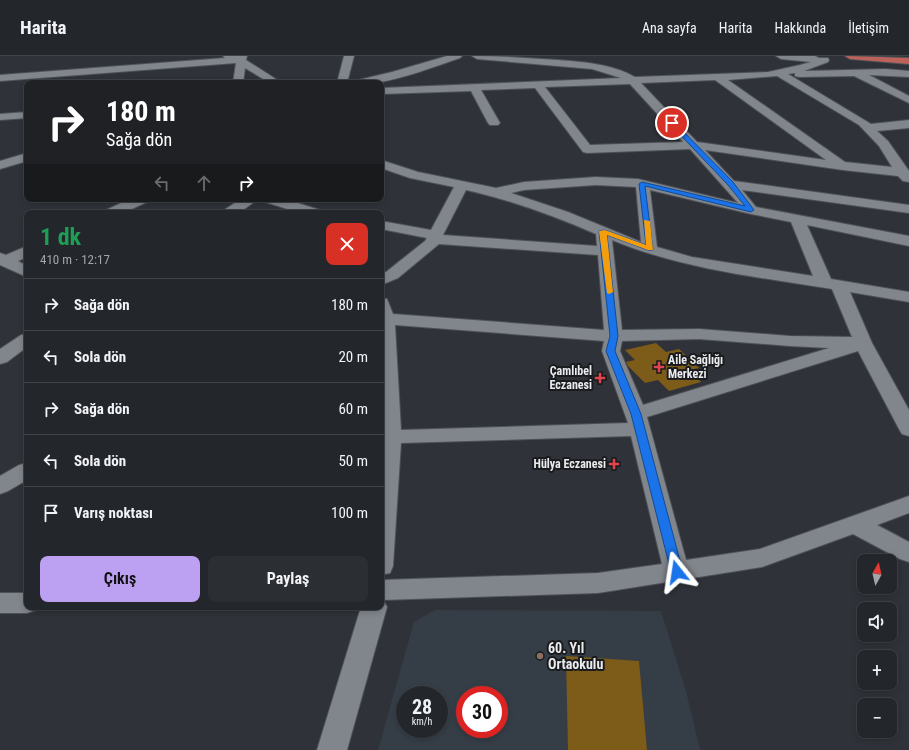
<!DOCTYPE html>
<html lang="tr">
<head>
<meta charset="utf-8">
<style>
	body { margin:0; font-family:"Roboto Condensed",sans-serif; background:#2b2e33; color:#f1f3f6; height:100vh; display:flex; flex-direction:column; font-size:15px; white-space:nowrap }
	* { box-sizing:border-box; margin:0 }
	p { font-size:13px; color:#a3a5a9 }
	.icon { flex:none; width:22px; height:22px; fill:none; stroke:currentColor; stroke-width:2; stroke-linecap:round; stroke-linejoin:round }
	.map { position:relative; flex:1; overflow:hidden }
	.side { position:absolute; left:24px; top:154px; width:360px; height:400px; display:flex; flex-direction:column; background:#23262b; border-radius:8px; box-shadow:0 2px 6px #0003,0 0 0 1px #404347 }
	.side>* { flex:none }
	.top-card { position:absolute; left:24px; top:24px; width:360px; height:122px; border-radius:8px; box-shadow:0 2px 6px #0003,0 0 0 1px #404347; background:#202124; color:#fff; overflow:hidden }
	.needle { width:26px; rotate:8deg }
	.fabs { position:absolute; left:857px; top:498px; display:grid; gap:8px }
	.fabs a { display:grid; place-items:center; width:40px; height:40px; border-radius:8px; background:#23262b; box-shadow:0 2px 6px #0003,0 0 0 1px #404347; font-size:20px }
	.speed { position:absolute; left:396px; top:630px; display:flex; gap:8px; font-size:20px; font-weight:700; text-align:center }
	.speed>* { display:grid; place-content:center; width:52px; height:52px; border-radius:50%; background:#23262b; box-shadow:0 2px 6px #0003,0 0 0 1px #404347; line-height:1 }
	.speed small { font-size:10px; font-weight:400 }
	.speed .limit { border:6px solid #d22; background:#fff; color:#111 }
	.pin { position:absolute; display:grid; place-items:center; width:34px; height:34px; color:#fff; margin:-17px; border:2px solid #fff; border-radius:50%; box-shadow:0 1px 4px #0007 }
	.me { position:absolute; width:44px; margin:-22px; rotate:345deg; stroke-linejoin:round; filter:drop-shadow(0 0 3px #0008) }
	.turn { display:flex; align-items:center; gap:14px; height:84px; padding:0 16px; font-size:18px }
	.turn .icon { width:52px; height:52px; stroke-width:2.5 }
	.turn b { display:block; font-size:28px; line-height:34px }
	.lanes { display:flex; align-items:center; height:38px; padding:0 16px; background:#0003; justify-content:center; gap:20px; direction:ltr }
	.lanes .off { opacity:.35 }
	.round { display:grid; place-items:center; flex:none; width:42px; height:42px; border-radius:8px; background:#2b2e33 }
	.overview { display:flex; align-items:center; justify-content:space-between; height:68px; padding:0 16px }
	h1 { font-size:24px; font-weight:700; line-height:30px; color:#1e9e55 }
	.button { display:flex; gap:8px; margin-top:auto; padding:8px 16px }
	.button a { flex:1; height:46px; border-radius:8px; background:#bca0f2; color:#111; font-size:16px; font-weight:700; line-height:46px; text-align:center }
	.button a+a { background:#2b2e33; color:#f1f3f6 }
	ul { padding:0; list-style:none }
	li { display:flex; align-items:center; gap:12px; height:52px; padding:0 16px; border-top:1px solid #404347 }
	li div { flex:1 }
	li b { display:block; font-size:15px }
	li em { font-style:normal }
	header { display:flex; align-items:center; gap:24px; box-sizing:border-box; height:56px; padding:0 20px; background:#23262b; border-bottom:1px solid #404347 }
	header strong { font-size:19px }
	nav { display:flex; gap:22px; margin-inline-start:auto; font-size:14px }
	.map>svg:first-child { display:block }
</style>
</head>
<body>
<header>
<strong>Harita</strong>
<nav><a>Ana sayfa</a><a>Harita</a><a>Hakkında</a><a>İletişim</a></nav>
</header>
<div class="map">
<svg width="909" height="694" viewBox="0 0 909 694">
	<rect width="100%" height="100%" fill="#2f3339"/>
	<path fill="#353d47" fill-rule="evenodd" d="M435 554 661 555 686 635 700 694H378L414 566ZM405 639H439V673H405ZM465 639H499V673H465Z"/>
	<g fill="#7d5b18">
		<polygon points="656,287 666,296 679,293 699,312 689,314 701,326 669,335 658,324 645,327 628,310 626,306 635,304 625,294"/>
		<polygon points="566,600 639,605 647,694 568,694"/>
	</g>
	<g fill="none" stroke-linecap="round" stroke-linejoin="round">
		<defs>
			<g id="street">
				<polygon points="223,0 247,0 246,4 282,27 270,27 245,12 243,27 233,27 236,7 0,25 0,19 225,2"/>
				<polygon points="344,0 354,0 347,27 337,27"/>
				<path d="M447 0H462L460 2C433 11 403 23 374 27 367 28 360 27 353 27L354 25 392 16Z"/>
				<path d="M472 0C501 0 529 2 558 4 584 6 612 8 635 21L768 16 800 9 811 6 781 3 776 0H815L819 2H828L829 4 828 6 804 15 886 13 909 15V21L869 19 909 40V47L854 20 799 21 795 20V17L788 18 871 68 909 64V72L877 75 888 85 909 115V126L903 125 898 120 843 114 705 94 734 125 909 149V157L742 134 756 151 909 180V190L807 169 831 223 909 236V246L850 236 872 287 909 354V380L902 378 899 373 858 295 647 361 686 504 760 493 909 440V457L877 469 909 486V506L900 503 853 478 762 511 598 537 383 544 387 551 347 694H317L361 551H381V524L598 517 662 508 631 380 401 387 393 510 390 517 381 519V242L387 243 393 258 604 274 598 199 439 188 398 222 381 229V218L386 216 425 185 427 182 381 173V165L431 174 454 131 410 122 381 112V104L418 116 496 132 524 126 596 121 638 123 738 147 690 93 587 97 583 96 535 32 481 34 500 67 498 69H490L488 67 471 35 381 38V32L621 22 592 13 477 3ZM777 20 859 69 879 90 892 111 845 106 728 24ZM715 24 826 104 697 86 641 27ZM630 28 683 86 590 89 545 31ZM596 129 636 131 641 186 568 156 511 137 524 134ZM466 134C511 144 554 160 596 178L597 190 443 179ZM650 134 751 158 791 166 813 220 692 201 657 191ZM612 184C682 213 758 221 832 233L852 281 790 280 699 273 622 274ZM395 269 604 285 602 295 628 367 401 374ZM699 283 790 290 829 292 643 349 620 295 622 285Z"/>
				<polygon points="27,56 27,62 0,64 0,58"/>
				<polygon points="27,97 27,105 0,113 0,105"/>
				<polygon points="130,143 149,143 147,146 123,157 104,157 106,154"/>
				<polygon points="241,143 258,143 239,157 222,157 224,154"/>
				<polygon points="263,143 285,143 320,154 322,157 300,157 265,146"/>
				<polygon points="27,190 27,201 18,205 27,210 27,221 0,209 0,197 6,199"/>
				<polygon points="27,278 27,291 7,306 0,308 0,293 21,279"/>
				<polygon points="27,407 27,424 8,435 0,438 0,420 19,409"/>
				<polygon points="0,537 27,537 27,551 38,551 36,554 27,557 0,557"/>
			</g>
			<polygon id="highway" points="845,0 909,2 909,8 850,3"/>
		</defs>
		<use href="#street" stroke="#4e5156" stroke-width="2"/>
		<use href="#highway" stroke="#4e5156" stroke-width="2"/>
		<use href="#street" fill="#81868d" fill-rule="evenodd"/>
		<use href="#highway" fill="#bd625b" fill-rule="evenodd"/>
	</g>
	<polygon fill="#1a73e8" stroke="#114b97" points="671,66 674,66 733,126 754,154 751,156 645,130 653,194 648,194 607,179 618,280 615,295 641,358 683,516 681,519 677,520 673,519 671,516 631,358 606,295 610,280 599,175 605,174 646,189 639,128 642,126 745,150 728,129 671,69"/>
	<polygon fill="#f59e0b" points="644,164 650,165 653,194 648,194 607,179 613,236 609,238 607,237 599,175 605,174 646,189"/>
	<g fill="#e0444e" stroke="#191b1d" stroke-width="1.5">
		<path d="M657 305h4v4h4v4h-4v4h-4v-4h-4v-4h4z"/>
		<path d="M598 316h4v4h4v4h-4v4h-4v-4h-4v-4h4z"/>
		<path d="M612 402h4v4h4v4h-4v4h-4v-4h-4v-4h4z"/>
	</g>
	<circle fill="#8d6e63" stroke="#191b1d" stroke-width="1.5" cx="540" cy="600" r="4"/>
	<g text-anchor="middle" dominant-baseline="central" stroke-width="4" stroke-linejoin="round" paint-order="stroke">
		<g font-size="12" font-weight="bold" fill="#e9ebef" stroke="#191b1d" text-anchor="end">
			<text x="668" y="304" text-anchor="start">Aile Sağlığı<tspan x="668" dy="14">Merkezi</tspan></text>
			<text x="592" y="315">Çamlıbel<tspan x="592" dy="14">Eczanesi</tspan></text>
			<text x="606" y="408">Hülya Eczanesi</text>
		</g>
		<g font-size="14" font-weight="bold" fill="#e9ebef" stroke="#191b1d" text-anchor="start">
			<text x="548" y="592">60. Yıl<tspan x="548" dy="16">Ortaokulu</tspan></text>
		</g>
	</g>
</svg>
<div class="fabs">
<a><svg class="needle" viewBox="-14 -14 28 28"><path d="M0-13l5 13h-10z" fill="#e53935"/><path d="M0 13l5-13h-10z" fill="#a3a5a9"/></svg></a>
<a><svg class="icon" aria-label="sound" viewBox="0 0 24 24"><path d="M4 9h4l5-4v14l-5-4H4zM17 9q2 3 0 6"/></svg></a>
<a>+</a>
<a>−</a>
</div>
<div class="speed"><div>28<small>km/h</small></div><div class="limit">30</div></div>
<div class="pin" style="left:672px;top:67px;background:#d93025"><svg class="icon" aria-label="arrive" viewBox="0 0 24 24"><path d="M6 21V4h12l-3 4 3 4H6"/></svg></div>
<svg class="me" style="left:677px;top:516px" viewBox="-20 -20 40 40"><path d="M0-17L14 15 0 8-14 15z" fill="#1a73e8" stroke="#fff" stroke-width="4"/></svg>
<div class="top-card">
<div class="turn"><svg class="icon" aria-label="right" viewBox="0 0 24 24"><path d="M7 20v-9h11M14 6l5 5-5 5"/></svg><div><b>180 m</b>Sağa dön</div></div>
<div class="lanes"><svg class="icon off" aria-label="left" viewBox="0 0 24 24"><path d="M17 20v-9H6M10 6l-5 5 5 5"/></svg><svg class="icon off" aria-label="ahead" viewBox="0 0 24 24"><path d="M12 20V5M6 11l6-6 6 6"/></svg><svg class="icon" aria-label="right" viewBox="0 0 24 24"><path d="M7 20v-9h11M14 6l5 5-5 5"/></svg></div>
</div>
<section class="side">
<div class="overview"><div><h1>1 dk</h1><p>410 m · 12:17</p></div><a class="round" style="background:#d93025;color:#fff"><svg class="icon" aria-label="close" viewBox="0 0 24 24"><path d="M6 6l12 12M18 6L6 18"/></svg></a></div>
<ul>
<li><svg class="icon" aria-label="right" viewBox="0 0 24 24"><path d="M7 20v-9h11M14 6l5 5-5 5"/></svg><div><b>Sağa dön</b></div><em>180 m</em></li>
<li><svg class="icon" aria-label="left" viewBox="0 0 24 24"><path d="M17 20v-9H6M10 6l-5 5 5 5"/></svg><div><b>Sola dön</b></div><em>20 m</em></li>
<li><svg class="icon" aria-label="right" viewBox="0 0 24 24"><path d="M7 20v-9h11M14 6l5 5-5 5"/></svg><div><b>Sağa dön</b></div><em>60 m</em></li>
<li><svg class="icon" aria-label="left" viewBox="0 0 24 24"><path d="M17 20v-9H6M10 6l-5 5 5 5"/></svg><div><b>Sola dön</b></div><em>50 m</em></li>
<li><svg class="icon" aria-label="arrive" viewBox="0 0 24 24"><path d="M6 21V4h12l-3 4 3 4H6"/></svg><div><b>Varış noktası</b></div><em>100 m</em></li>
</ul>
<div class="button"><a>Çıkış</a><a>Paylaş</a></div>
</section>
</div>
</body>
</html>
